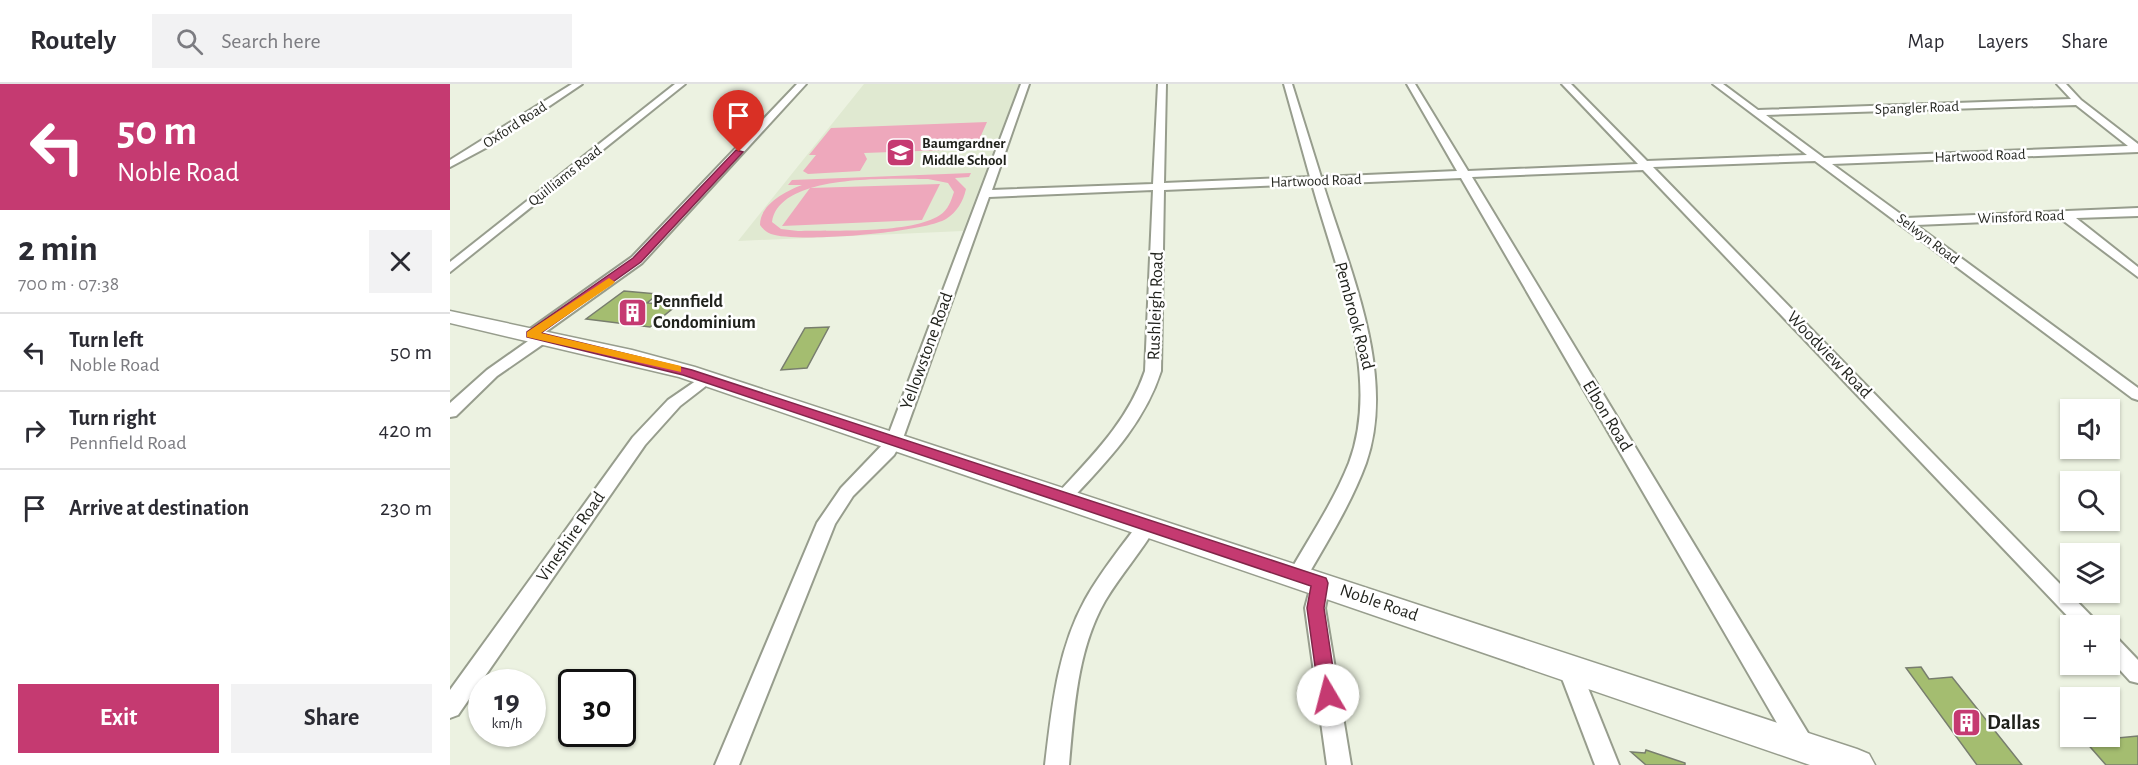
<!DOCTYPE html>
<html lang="en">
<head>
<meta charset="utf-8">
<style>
	body { margin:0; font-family:"Alegreya Sans",sans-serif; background:#f2f2f3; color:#2b2b33; height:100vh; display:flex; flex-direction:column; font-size:22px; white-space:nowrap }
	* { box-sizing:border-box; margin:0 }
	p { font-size:20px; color:#7c7c81 }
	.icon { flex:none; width:33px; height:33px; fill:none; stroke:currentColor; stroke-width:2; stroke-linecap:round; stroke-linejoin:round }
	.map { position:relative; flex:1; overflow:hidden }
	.side { display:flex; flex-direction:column; background:#fff; width:450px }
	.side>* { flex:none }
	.top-card { background:#c53a71; color:#fff; overflow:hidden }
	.tools { position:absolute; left:1610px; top:315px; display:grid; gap:12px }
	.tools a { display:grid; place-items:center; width:60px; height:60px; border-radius:0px; background:#fff; box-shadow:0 2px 4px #0004; font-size:30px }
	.speed { position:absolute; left:18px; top:585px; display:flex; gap:12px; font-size:30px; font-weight:700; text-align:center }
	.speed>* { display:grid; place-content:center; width:78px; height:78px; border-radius:50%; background:#fff; box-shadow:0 2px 4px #0004; line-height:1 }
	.speed small { font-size:15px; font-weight:400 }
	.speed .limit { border:3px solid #111; border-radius:9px; background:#fff; color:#111 }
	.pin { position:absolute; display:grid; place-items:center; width:51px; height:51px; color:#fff; margin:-62px -26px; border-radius:50% 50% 50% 0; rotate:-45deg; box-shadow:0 0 6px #0007 }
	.pin .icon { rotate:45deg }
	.me { position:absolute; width:66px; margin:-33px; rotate:352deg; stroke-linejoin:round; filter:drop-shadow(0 0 4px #0008) }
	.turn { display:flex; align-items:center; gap:21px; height:126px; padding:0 18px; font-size:27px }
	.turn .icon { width:78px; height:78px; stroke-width:2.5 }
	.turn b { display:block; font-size:42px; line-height:51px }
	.round { display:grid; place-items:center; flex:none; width:63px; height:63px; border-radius:0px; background:#f2f2f3 }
	.summary { display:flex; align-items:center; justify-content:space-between; height:102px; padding:0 18px }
	h1 { font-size:36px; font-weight:700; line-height:45px }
	.primary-button { display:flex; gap:12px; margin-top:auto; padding:12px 18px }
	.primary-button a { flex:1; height:69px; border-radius:0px; background:#c53a71; color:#fff; font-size:24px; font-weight:700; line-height:69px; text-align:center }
	.primary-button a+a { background:#f2f2f3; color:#2b2b33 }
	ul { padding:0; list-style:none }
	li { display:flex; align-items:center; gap:18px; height:78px; padding:0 18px; border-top:2px solid #e1e1e2 }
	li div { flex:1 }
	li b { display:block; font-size:22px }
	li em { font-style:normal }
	header { display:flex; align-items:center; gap:36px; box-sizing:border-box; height:84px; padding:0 30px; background:#fff; border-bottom:2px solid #e1e1e2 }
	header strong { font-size:28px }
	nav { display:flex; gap:33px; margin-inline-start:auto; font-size:21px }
	.search { width:420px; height:54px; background:#f2f2f3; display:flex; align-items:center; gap:15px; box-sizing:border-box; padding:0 21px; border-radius:0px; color:#7c7c81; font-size:22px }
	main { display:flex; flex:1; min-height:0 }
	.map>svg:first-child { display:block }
</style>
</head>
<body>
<header>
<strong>Routely</strong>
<div class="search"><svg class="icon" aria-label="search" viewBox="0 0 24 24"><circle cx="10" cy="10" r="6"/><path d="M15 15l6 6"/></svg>Search here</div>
<nav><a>Map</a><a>Layers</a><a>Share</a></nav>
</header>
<main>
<section class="side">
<div class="top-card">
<div class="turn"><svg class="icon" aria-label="left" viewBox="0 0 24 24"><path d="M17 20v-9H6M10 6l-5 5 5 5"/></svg><div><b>50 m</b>Noble Road</div></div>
</div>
<div class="summary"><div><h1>2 min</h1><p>700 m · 07:38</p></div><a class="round"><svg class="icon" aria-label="close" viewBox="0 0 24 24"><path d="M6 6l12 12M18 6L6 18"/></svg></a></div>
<ul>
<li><svg class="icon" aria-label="left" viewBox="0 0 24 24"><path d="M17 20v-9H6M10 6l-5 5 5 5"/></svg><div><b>Turn left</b><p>Noble Road</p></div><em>50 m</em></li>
<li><svg class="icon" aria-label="right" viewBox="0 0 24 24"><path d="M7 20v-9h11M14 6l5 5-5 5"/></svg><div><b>Turn right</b><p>Pennfield Road</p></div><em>420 m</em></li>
<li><svg class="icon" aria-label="arrive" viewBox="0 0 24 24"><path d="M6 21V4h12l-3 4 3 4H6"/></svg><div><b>Arrive at destination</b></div><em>230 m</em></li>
</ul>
<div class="primary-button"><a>Exit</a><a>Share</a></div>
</section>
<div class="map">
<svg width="1688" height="681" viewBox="0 0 1688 681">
	<rect width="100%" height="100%" fill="#ecf2e1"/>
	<polygon fill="#e0e9d1" points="414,0 569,0 513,147 288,157"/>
	<g fill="#eea8bc" fill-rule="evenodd">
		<polygon points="537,38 525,65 414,69 417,75 410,87 358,90 353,87 366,71 359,71 381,44"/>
		<path d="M521 89 519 93 505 94 516 105C513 118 507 128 496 135 472 149 346 159 321 150 316 148 313 145 310 141 310 120 336 107 352 101H338L342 96ZM478 95 498 99 504 108C501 117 498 126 490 131 462 150 383 146 348 147L331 145 322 138C329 89 442 95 478 95Z"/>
		<polygon points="490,100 472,136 332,142 360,104"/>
	</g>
	<g fill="#a4bd70" stroke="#787e6e" stroke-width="1.5">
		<polygon points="174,207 208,210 197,219 227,221 200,243 136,235"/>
		<polygon points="379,243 357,284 331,286 355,244"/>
		<polygon points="1471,583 1479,595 1502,593 1572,681 1527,681 1456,584"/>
		<polygon points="1688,652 1688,681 1656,681 1635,657"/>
		<polygon points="1196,666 1235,679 1235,681 1196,681 1181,668 1195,669"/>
	</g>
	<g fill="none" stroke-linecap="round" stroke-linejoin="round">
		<defs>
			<g id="minor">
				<polygon points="122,0 132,0 43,60 0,83 0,76"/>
				<polygon points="225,0 235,0 0,188 0,178"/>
				<polygon points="347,0 356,0 192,179 94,249 99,250 101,253 99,256 47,292 6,332 0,333 0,319 37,286 81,255 74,251 76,248 182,173"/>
				<path d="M571 0H579L542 106 703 100 708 0H716L714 99 860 93 834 0H842L871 93 1007 87 957 0H965L1018 87 1188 80 1112 0H1121L1197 77 1357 71 1263 0H1273L1308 26 1621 15 1607 0H1616L1631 16 1688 60V68L1382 80 1456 134 1688 124V132L1626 134 1688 183V193L1611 135 1466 141 1688 304V316L1682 314 1365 77 1203 83 1651 542H1627L1193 86 1022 93 1361 654 1365 662 1361 670 1353 673 1345 670 1011 94 873 100C899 185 947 290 916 379 901 420 877 458 855 496L848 499 841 496 838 491C859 454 883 419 899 379 932 291 886 187 862 100L714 106 711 287C694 340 657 377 620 417H608L605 413 608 409C643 371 678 337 695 287L703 106 539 113 452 357 444 371 403 412 385 440 289 681H265L367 439 391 404 436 357ZM1626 21 1678 62 1374 74 1316 31Z"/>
				<polygon points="256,290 264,295 261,298 230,322 195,361 8,631 0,634 0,606 183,353 218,316"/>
				<path d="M698 434 705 436 707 441C692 467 671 490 655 517 627 566 624 626 619 681H595C602 624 607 567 635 516 651 487 672 462 691 436Z"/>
				<polygon points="870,491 877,494 880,499 875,524 901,681 877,681 855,524 863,494"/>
				<polygon points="1659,551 1667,554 1688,576 1688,599 1680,597 1659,574"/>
				<polygon points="1119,575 1127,578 1130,584 1169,681 1145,681 1108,584 1111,578"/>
			</g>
			<polygon id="secondary" points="0,227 182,266 245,283 1407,665 1419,670 1425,681 1360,681 229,293 0,239"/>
		</defs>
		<use href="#minor" stroke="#979d8d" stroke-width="4"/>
		<use href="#secondary" stroke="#979d8d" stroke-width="3"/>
		<use href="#minor" fill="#fff" fill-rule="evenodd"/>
		<use href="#secondary" fill="#fff" fill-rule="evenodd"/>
	</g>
	<polygon fill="#c53a71" stroke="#802649" stroke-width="1.5" points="286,66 293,68 191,178 91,249 242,286 876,494 878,499 874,524 887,611 885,617 878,619 872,617 869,611 857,524 861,502 233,291 77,253 77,248 183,174"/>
	<polygon fill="#f59e0b" points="159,194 165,198 163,200 91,249 231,282 231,288 77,253 77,248"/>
	<defs>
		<symbol id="school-square" viewBox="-11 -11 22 22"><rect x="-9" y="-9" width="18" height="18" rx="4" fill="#c53a71" stroke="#fff"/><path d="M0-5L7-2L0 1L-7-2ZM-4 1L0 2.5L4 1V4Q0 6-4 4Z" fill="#fff"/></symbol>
		<symbol id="building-square" viewBox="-11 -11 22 22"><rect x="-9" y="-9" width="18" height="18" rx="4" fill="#c53a71" stroke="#fff"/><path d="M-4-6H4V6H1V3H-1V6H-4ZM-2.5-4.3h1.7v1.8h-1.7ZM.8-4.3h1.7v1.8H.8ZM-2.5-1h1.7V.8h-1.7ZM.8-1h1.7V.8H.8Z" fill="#fff"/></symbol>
	</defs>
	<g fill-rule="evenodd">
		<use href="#school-square" x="434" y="52" width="33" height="33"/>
		<use href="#building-square" x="166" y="212" width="33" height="33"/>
		<use href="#building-square" x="1500" y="622" width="33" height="33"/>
	</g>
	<g text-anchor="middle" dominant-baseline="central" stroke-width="5" stroke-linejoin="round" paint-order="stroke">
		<g font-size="15" fill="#1f211b" stroke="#fff">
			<text transform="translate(1467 24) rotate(-2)">Spangler Road</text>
			<text transform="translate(65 41) rotate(-33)">Oxford Road</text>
			<text transform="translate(1530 72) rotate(-2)">Hartwood Road</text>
			<text transform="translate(115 92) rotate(-38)">Quilliams Road</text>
			<text transform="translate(866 97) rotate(-2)">Hartwood Road</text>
			<text transform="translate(1571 133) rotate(-2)">Winsford Road</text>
			<text transform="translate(1478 155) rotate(37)">Selwyn Road</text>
		</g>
		<g font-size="15" font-weight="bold" fill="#1f211b" stroke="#fff" text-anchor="start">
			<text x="472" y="59">Baumgardner<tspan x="472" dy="17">Middle School</tspan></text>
		</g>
		<g font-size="18" font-weight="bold" fill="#1f211b" stroke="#fff" text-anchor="start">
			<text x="203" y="218">Pennfield<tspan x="203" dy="21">Condominium</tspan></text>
		</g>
		<g font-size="18" fill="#1f211b" stroke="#fff">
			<text transform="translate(706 222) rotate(-88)">Rushleigh Road</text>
			<text transform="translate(904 232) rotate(75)">Pembrook Road</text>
			<text transform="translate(477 267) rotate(-70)">Yellowstone Road</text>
			<text transform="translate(1379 271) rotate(46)">Woodview Road</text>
			<text transform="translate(1157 332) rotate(59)">Elbon Road</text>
			<text transform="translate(121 453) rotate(-55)">Vineshire Road</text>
			<text transform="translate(929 519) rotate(19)">Noble Road</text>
		</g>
		<g font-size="21" font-weight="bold" fill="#1f211b" stroke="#fff" text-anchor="start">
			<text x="1537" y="638">Dallas</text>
		</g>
	</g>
</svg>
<div class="tools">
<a><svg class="icon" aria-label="sound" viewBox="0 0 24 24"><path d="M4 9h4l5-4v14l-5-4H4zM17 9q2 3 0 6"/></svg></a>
<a><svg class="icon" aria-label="search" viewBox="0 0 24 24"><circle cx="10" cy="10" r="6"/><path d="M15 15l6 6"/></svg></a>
<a><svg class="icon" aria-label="layers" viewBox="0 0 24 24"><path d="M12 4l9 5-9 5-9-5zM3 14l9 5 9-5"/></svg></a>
<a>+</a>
<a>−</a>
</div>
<div class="speed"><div>19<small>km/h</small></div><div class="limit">30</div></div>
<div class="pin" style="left:289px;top:68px;background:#d93025"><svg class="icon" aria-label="arrive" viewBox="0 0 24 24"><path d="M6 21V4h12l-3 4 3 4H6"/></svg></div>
<svg class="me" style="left:878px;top:611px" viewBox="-20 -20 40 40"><circle r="19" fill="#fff"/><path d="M0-13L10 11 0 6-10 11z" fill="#c53a71"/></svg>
</div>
</main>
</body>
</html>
